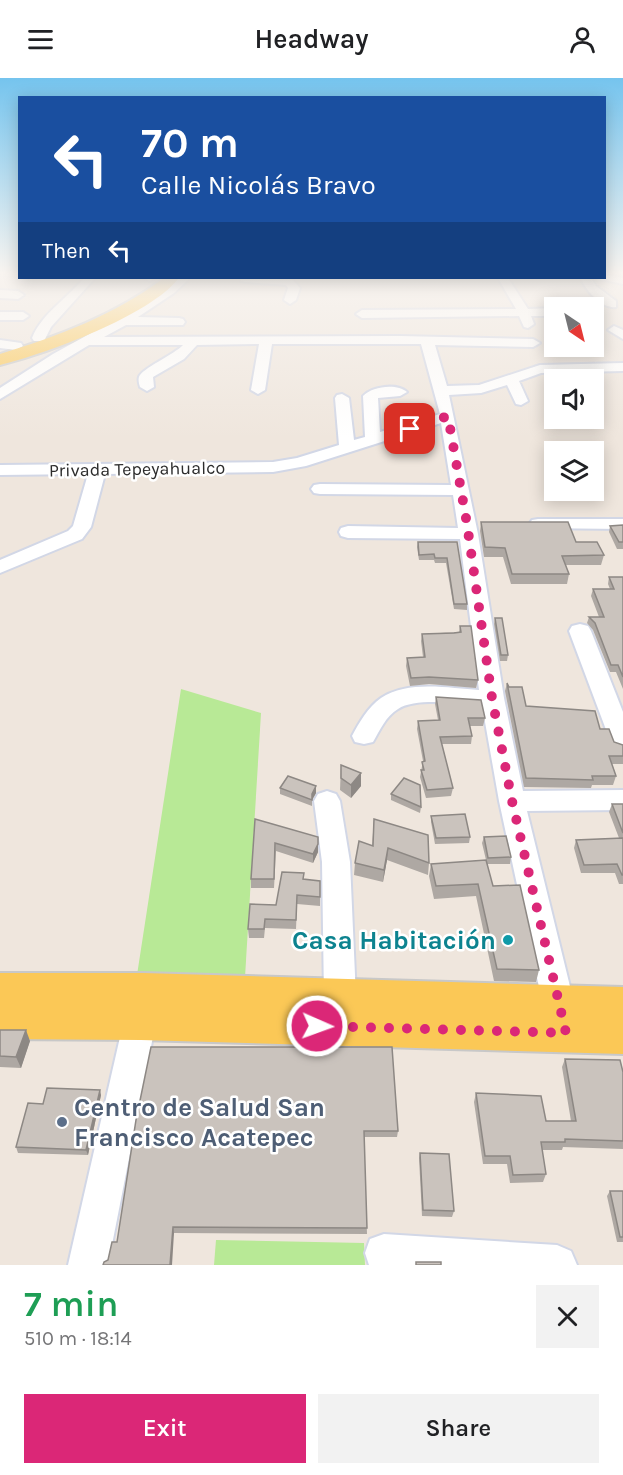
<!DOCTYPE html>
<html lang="en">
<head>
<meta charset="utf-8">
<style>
	body { margin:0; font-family:Karla,sans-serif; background:#f2f2f2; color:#202124; height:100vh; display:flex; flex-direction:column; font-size:22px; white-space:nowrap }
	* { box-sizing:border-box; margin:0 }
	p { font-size:20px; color:#757577 }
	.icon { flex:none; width:33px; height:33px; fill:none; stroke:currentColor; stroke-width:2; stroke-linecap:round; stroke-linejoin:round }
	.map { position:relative; height:1187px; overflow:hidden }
	.sheet { display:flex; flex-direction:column; background:#fff; flex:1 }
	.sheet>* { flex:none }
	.guide { position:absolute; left:18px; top:18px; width:588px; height:183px; border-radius:0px; box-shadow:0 3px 15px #0003; background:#1a4fa0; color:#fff; overflow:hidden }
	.needle { width:39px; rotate:145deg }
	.tools { position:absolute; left:544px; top:219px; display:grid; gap:12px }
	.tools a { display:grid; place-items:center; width:60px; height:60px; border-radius:0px; background:#fff; box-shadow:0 3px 15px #0003; font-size:30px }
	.pin { position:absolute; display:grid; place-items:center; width:51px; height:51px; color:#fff; margin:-26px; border-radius:12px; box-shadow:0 3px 9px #0006 }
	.me { position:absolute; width:66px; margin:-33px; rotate:92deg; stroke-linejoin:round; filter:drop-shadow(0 0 4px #0008) }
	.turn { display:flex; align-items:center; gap:21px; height:126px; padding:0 24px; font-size:27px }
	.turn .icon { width:78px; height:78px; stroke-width:2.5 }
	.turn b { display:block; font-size:42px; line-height:51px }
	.then { display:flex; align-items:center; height:57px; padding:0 24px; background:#0003; gap:12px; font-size:22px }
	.round { display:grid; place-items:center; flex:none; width:63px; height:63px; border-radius:0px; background:#f2f2f2 }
	.overview { display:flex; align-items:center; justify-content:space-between; height:102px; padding:0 24px }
	h1 { font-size:36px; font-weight:600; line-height:45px; color:#1e9e55 }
	.cta { display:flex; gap:12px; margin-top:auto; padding:12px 24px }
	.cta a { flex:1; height:69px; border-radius:0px; background:#db2777; color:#fff; font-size:24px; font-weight:600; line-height:69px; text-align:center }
	.cta a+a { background:#f2f2f2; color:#202124 }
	header { display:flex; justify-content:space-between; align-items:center; height:78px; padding:0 24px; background:#fff; font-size:27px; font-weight:600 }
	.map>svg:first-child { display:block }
</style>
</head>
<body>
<header><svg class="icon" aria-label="menu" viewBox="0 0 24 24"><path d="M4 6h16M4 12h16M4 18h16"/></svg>Headway<svg class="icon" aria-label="person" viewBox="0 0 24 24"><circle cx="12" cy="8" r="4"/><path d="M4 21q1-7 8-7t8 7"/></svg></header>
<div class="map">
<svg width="623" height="1187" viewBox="0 0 623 1187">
	<rect width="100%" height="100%" fill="#efe6dd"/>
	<g fill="#b8e996">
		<polygon points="181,611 261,635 245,899 137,897"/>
		<polygon points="216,1162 364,1165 365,1187 214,1187"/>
	</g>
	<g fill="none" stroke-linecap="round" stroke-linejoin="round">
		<defs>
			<g id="minor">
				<polygon points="604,196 623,200 623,206 600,201 599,200 604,200"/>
				<path d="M84 200H95L51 249 44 263H34L32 260C42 235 68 220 84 200Z"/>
				<polygon points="143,200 156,200 150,203"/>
				<path d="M178 200H190L174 215 138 239 179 240 183 241 185 244 183 247H126L104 259 400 258 533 261 540 265 533 269 435 267 447 308 479 307 540 287 623 285V293L541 295 519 303 528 323 521 327 516 326 507 307 481 315 449 317 478 456 504 620 523 713 623 712V732L527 733 577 937 572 947 561 952 550 947 545 937 499 723 482 627C460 626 416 619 398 631 386 638 380 652 373 664L364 666 355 664 352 658C359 645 368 629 381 620 407 602 449 610 479 612L460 461 348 460 341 458 339 454 341 450 348 448 458 450 453 417 320 416 314 415 311 411 314 407 320 406 451 407 441 345 306 388 273 394 105 396 91 449 82 461 0 495V482L68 453 73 448 88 396 0 397V387L273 384 297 380 339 367 335 320 337 317 342 316 349 320 354 362 365 359 363 318C372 308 397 305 407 314L400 318 378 320 380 354 440 336 421 266H272L265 312 258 316 251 312 259 266 197 267 184 281 153 299 154 309 147 313 140 309C139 306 138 302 139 299 141 291 175 276 183 267H89L0 321V310L53 276 135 231Z"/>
				<polygon points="240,200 289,201 293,202 300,210 296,222 290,226 284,222 288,210 286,207 245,204 241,203"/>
				<polygon points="498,200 508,200 528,231 555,230 555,238 531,238 534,246 528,250 524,249 519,238 362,240 356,236 362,232 516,231"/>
				<path d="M581 200H591L596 208 616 223V229C602 231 585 212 581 200Z"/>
				<polygon points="0,212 18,213 24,217 18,221 0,220"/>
				<polygon points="0,234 23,234 29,238 23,242 0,242"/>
				<polygon points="614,248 623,252 623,261 608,252"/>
				<polygon points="0,262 21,265 23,268 16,272 0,270"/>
				<polygon points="538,441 623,441 623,451 532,450 529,446 532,442"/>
				<polygon points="580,546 588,548 591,553 623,634 623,674 614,671 611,665 569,553 572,548"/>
				<polygon points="327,713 336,716 340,723 350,784 356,920 351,930 340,934 329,930 324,920 322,784 314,723 318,716"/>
				<polygon points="142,918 153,923 158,933 108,1187 68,1187 126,933 131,923"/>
				<polygon points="384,1156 557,1167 571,1173 577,1187 369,1187 365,1175 370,1161"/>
			</g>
			<g id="major">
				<path d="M164 200H179C149 238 48 275 0 287V276C59 258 114 237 164 200Z"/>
				<polygon points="0,895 143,895 623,909 623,976 141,962 0,961"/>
			</g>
		</defs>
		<use href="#minor" stroke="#d2d7e6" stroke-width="4"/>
		<use href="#major" stroke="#c8c8c8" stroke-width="4"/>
		<use href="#minor" fill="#fff" fill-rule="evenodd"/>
		<use href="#major" fill="#fbc856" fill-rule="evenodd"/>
	</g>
	<g fill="#aea8a3">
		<polygon points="481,444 576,464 604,477 601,487 566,487 569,496 567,506 511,506 503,479 484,479 480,453"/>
		<polygon points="623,447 623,471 617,471 609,454 610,448"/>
		<polygon points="418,464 457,464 467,526 467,532 454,531 446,485 435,485 434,482 419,482 417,469"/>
		<polygon points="609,499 623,499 623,611 616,594 610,594 593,552 587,545 589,539 599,539 591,518 593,511 610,511 608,506"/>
		<polygon points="495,540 508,577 507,583 500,583 494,546"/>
		<polygon points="460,548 478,602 476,610 429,606 410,608 406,588 407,580 423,579 421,563 422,556 459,554"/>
		<polygon points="507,605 509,609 526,628 600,651 614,664 623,667 623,686 612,686 616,698 613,707 592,707 591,710 524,709 505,613"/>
		<polygon points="436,619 485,640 483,648 470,648 472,658 471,666 442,666 453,710 451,718 426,720 420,699 423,683 417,651 418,643 438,642 435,626"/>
		<polygon points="341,687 361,695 361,708 351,720 340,712"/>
		<polygon points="280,710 316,715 312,722 312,728 280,716"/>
		<polygon points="391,716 421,729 420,735 391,722"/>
		<polygon points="612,726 623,726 623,806 619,806 615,795 581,795 574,770 576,762 619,760 609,734"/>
		<polygon points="431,738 470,759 469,765 435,766 431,744"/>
		<polygon points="255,741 318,774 313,785 276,773 274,810 251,810 251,801"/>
		<polygon points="374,741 429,785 428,797 387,782 383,804 354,797 355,785 372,768"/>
		<polygon points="484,759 511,779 510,786 487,786 493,808 539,892 536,904 494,903 476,818 434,821 429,798 431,786 486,782 482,765"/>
		<polygon points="304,802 320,803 320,828 297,826 296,851 265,850 264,860 249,860 248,851"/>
		<polygon points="0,952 30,963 21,990 0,989"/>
		<polygon points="565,981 623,994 623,1071 563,1069 562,1072 542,1072 546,1096 543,1104 510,1105 507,1086 483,1086 474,1024 476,1015 546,1043 571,1043 562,989"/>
		<polygon points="101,1017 88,1077 18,1075 16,1069 43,1026"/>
		<polygon points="136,1042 398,1053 397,1059 364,1059 367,1156 174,1155 108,1182 117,1164"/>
		<polygon points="420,1075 454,1133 452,1139 422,1138 419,1080"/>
		<polygon points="610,1113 623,1113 623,1164 617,1164 607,1118"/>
	</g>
	<g fill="#8d8884">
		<polygon points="361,695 361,708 351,720 351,707"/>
		<polygon points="316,708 316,715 312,722 312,716"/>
		<polygon points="318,766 318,774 313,785 313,776"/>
		<polygon points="388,770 387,782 383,804 384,792"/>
		<polygon points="26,952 30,963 21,990 16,979"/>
		<polygon points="100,1012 101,1017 88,1077 86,1072"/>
		<polygon points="173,1149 174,1155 172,1187 170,1187"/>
	</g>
	<g fill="#cac3bd" stroke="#8d8884" stroke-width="1.5">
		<polygon points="481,444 568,444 576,464 597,464 604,477 562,478 569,496 512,496 505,470 485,469"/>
		<polygon points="623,447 623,464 619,464 610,448"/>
		<polygon points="418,464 457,464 467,526 454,526 447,480 435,480 434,476 419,477"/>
		<polygon points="609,499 623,499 623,599 618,587 611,587 595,545 589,539 604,539 593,511 614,511"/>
		<polygon points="495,540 502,540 508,577 501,577"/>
		<polygon points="460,548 471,548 478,602 429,599 411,600 407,580 425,579 422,556 454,555 461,554"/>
		<polygon points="507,605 509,609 522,609 526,628 595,633 600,651 609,651 614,664 623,667 623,678 609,678 616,698 592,698 593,702 526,700"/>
		<polygon points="436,619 481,622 485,640 468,640 472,658 440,659 453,710 427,712 421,692 424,692 422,684 425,683 418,643 440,642"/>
		<polygon points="341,687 361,695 351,707 341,700"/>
		<polygon points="288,698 316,708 312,716 312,722 280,710"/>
		<polygon points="404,700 420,707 421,729 391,716"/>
		<polygon points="612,726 623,726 623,755"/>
		<polygon points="465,736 470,759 436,760 431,738"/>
		<polygon points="255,741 318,759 318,766 313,776 275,765 274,801 251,801"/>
		<polygon points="374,741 428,757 429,785 388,770 384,792 355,785 359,763 373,768"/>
		<polygon points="506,758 511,779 488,780 484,759"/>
		<polygon points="623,760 623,797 622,797 617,786 584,787 576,762"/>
		<polygon points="486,782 493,808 520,807 539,892 497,891 478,806 436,808 431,786"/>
		<polygon points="282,794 304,795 303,801 320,803 320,819 297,817 296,842 265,841 264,851 248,851 250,826 276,827"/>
		<polygon points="0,952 26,952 16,979 0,978"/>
		<polygon points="151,969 392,969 398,1053 364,1053 367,1150 173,1149 170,1187 103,1187 104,1184 108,1182 112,1164 117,1164 136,1042"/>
		<polygon points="565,981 620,982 623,994 623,1063 565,1061 565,1064 541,1064 546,1096 513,1097 510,1078 485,1078 476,1015 541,1018 546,1043 576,1043"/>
		<polygon points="47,1010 100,1012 86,1072 16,1069 28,1025 43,1026"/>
		<polygon points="420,1075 449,1076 454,1133 423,1132"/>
		<polygon points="610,1113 623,1113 623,1159 620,1159"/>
		<rect x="416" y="1184" width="25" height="3"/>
	</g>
	<linearGradient id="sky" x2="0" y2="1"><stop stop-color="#75c4ee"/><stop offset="0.54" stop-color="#f8f4f0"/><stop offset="1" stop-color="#f8f4f0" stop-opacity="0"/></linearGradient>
	<rect width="623" height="360" fill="url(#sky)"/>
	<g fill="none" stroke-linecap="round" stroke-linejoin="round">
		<polyline stroke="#db2777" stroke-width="10" stroke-dasharray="0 18" points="317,948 566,955 512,723 492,620 467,446 448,338 410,351"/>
	</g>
	<circle fill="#0f9aa8" stroke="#fff" stroke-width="2" cx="508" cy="862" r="6"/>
	<circle fill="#5c6f8a" stroke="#fff" stroke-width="2" cx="62" cy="1044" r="6"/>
	<g text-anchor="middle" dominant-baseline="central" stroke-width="5" stroke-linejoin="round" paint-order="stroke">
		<g font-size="18" fill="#2c2c2c" stroke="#fff">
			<text transform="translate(137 391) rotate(-1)">Privada Tepeyahualco</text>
		</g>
		<g font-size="26" font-weight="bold" fill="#0d838f" stroke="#fff" text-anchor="end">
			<text x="496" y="862">Casa Habitación</text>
		</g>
		<g font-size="26" font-weight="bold" fill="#4e5e75" stroke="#fff" text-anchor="start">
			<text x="74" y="1029">Centro de Salud San<tspan x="74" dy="30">Francisco Acatepec</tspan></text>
		</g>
	</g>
</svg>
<div class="tools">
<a><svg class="needle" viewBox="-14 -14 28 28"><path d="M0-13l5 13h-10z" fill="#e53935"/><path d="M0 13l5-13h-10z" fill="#757577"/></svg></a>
<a><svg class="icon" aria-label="sound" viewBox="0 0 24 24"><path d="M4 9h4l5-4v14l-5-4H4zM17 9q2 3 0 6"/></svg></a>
<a><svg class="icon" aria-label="layers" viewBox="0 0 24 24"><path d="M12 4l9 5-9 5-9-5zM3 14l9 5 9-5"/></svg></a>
</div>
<div class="pin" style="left:410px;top:351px;background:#d93025"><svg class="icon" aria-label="arrive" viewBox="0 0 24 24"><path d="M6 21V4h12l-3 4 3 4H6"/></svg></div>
<svg class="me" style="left:317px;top:948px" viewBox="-20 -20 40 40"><circle r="17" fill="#db2777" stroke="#fff" stroke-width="3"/><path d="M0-11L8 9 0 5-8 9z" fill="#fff"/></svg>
<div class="guide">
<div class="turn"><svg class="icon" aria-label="left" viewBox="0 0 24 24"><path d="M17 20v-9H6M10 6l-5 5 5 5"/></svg><div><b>70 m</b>Calle Nicolás Bravo</div></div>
<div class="then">Then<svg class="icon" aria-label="left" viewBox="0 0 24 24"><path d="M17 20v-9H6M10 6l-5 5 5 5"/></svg></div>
</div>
</div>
<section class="sheet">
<div class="overview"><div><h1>7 min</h1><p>510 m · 18:14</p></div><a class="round"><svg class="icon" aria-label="close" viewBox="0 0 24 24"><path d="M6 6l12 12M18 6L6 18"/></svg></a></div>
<div class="cta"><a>Exit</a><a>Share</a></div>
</section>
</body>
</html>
